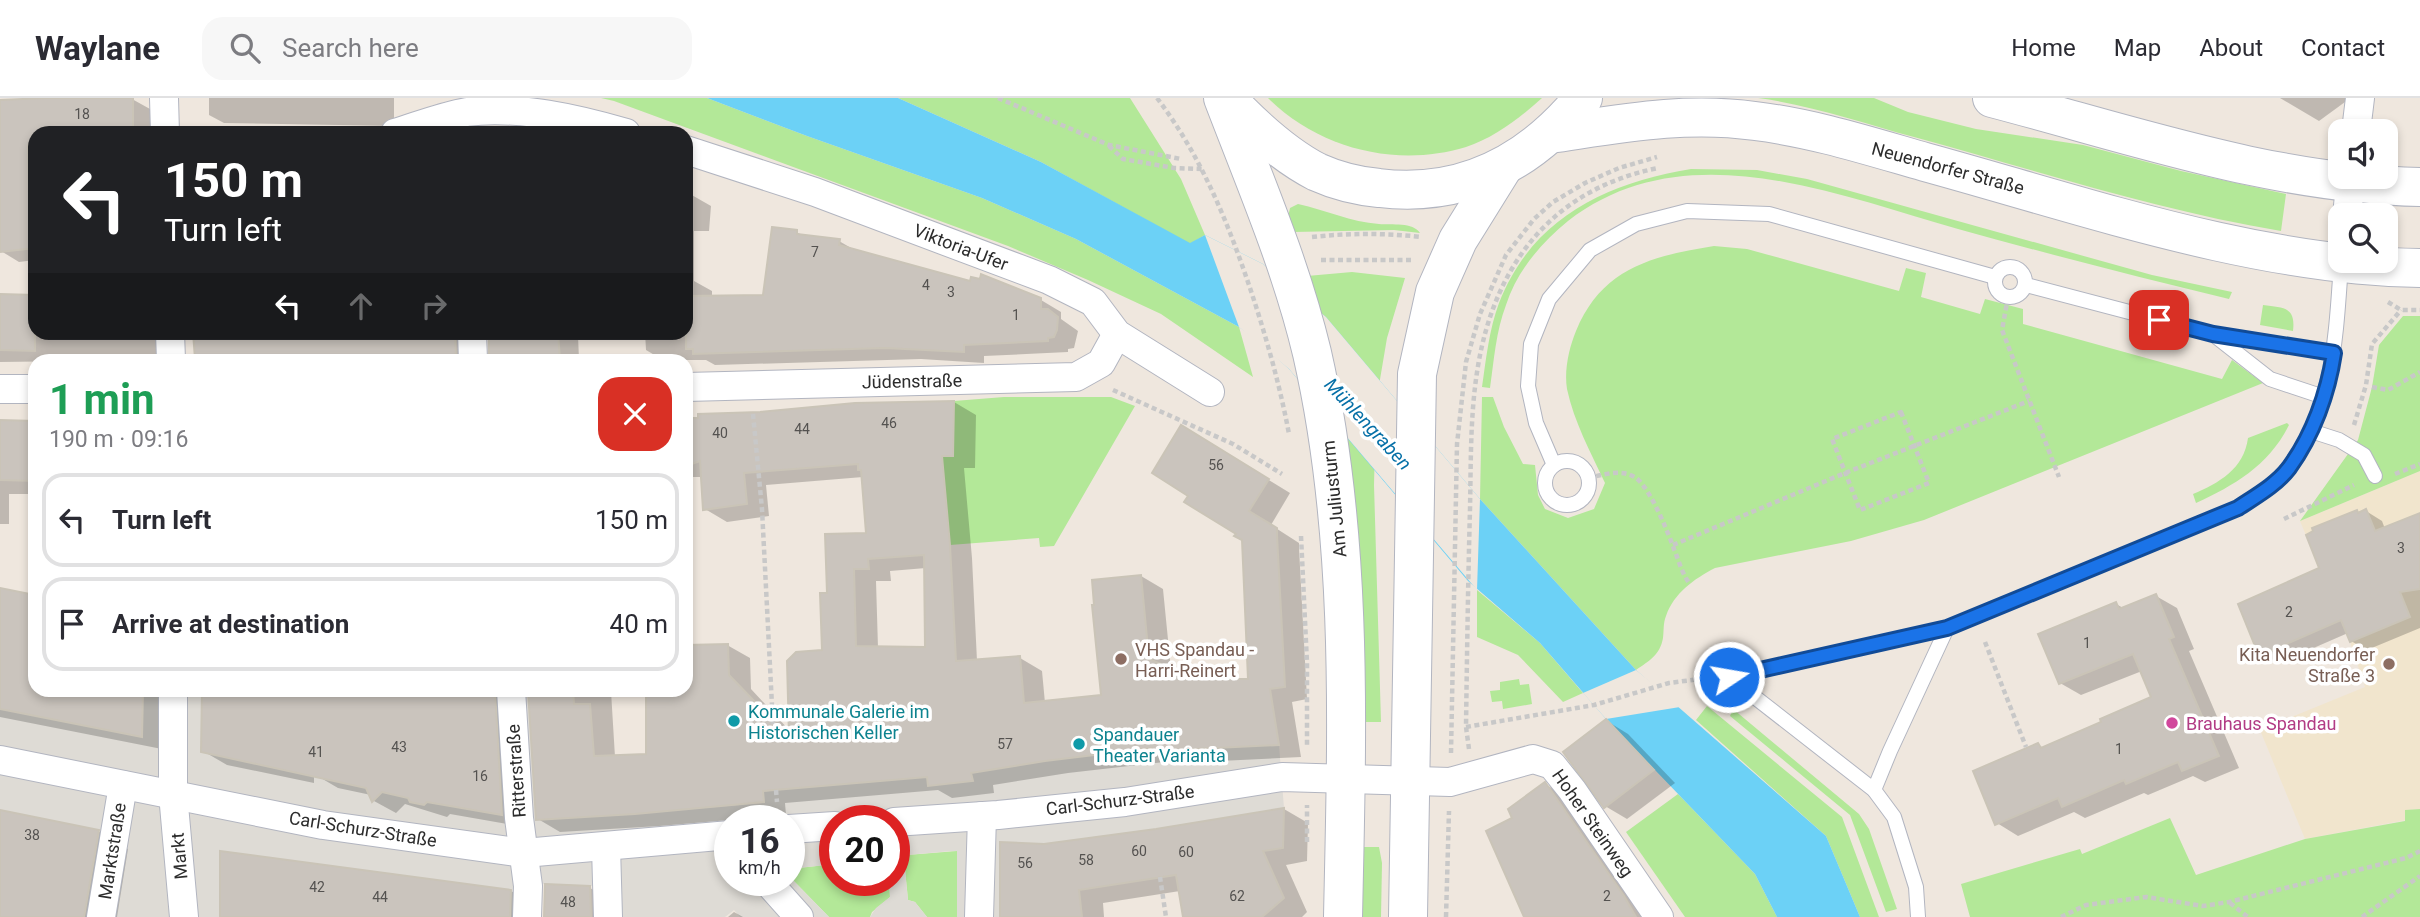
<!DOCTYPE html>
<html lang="en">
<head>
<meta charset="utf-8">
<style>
	body { margin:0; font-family:Roboto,sans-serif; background:#f7f7f7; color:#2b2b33; height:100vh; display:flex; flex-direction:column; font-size:26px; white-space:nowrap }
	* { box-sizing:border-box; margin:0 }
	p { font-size:23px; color:#7c7c81 }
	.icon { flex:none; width:38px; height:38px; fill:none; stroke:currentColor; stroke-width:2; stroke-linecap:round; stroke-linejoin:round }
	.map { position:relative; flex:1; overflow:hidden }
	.details { position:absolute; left:28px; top:256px; width:665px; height:343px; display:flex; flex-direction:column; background:#fff; border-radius:21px; box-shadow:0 4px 10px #0003 }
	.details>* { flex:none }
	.guide { position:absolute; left:28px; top:28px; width:665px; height:214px; border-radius:21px; box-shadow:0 4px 10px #0003; background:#202124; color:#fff; overflow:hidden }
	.buttons { position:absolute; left:2328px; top:21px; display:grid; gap:14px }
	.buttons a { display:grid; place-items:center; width:70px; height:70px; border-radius:14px; background:#fff; box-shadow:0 4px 10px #0003; font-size:35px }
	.speed { position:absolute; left:714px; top:707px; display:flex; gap:14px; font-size:35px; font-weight:700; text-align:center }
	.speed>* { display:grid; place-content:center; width:91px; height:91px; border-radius:50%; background:#fff; box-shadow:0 4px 10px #0003; line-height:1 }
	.speed small { font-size:18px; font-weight:400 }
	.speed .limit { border:10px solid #d22; background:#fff; color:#111 }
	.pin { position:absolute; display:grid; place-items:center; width:60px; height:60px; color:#fff; margin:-30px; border-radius:14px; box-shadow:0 4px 10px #0006 }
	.me { position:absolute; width:77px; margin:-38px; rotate:78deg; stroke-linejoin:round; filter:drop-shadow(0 0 5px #0008) }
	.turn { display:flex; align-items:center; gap:24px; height:147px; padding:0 21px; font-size:32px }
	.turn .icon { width:91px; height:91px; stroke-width:2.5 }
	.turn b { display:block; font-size:49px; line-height:60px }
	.lanes { display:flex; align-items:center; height:66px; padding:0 21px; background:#0003; justify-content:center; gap:35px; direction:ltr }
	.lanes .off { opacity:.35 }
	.round { display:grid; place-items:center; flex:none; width:74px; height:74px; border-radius:21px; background:#f7f7f7 }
	.summary { display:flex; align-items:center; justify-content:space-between; height:119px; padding:0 21px }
	h1 { font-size:42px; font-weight:700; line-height:52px; color:#1e9e55 }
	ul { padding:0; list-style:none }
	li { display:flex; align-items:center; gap:21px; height:94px; margin:0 14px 10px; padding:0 7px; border:4px solid #e1e1e2; border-radius:21px }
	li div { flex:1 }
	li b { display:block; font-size:26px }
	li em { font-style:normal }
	header { display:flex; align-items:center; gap:42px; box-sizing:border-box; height:98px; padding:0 35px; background:#fff; border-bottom:2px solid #e1e1e2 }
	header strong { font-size:33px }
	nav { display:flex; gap:38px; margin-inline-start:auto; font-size:24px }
	.search { width:490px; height:63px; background:#f7f7f7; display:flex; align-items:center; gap:18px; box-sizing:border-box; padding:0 24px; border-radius:21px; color:#7c7c81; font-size:26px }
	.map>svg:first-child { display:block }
</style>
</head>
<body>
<header>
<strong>Waylane</strong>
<div class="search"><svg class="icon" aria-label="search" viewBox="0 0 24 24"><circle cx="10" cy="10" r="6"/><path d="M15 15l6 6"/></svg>Search here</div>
<nav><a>Home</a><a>Map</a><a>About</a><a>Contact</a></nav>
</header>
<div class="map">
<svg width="2420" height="819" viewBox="0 0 2420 819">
	<rect width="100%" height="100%" fill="#efe7de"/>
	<polygon fill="#f1e5cd" points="2420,373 2420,711 2405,712 2406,722 2305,741 2260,632 2365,589 2350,544 2300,423"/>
	<g fill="#b3e898">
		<polygon points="601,0 707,0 807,38 982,100 1076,141 1239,229 1253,279 1161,216 1088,182 1008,148 614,3"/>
		<polygon points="898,0 1130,0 1181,81 1205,137 1190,146 1041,64"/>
		<path d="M1268 0H1542C1520 20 1494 40 1466 49 1397 70 1319 51 1268 0Z"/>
		<path d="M1758 0H1874L1908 14 1976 31 2083 47 2181 73 2286 96 2281 133C2156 112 2035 72 1914 39 1863 25 1811 7 1758 0Z"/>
		<path d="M1691 71 1757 72 1807 81 2152 177 2232 194 2229 201C2138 179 2048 156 1958 131 1834 96 1684 33 1568 123 1541 145 1517 173 1506 207 1496 233 1494 262 1490 290L1482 289C1486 261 1489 232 1499 205 1532 120 1606 85 1691 71Z"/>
		<path d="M1298 106C1326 112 1351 124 1379 126 1392 127 1413 124 1420 135L1394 132 1293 134 1288 119 1290 110Z"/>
		<path d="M1714 148 1747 151 1899 193 1906 170 1926 175 1921 199 1980 216 1985 201 2023 211V226L2222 281 2232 262 2263 285 1924 422 1851 443 1715 470C1694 481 1674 495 1666 518 1663 525 1664 533 1663 540 1660 557 1649 563 1636 572L1480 401 1482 299H1493L1504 329 1523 366 1535 367 1538 397 1545 411 1568 420 1594 411 1605 385C1591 355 1574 324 1567 291 1564 272 1569 250 1576 233 1602 170 1652 158 1714 148Z"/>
		<polygon points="1352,174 1405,180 1387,240 1376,305 1374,387 1381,624 1360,624 1307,178"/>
		<path d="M2263 207C2283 210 2296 208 2293 233L2260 227Z"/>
		<polygon points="2403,218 2420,218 2420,373 2300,423 2358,342 2372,289 2379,247"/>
		<polygon points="1004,299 1111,299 1135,308 1054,448 1040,449 1039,440 950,447 942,358 953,357 954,303"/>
		<path d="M2287 325 2289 327C2269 367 2235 387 2196 405L2193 396C2219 385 2244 371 2248 340Z"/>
		<polygon points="1477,492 1540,545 1583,595 1563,604 1518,557 1477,539"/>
		<polygon points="1519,581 1520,587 1529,586 1532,606 1503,611 1502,603 1492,604 1490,593 1500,592 1500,584"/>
		<polygon points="1707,608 1842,719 1879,819 1860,819 1826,738 1696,622"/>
		<polygon points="1733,611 1859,716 1869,731 1897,811 1886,814 1850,717 1730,618"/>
		<polygon points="1678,696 1755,776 1777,819 1685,819 1626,734"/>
		<polygon points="2420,711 2420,819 1970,819 1961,786 2080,751 2082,756 2170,720 2196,777 2305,741 2405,723 2405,712"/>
		<polygon points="1358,749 1379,749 1382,765 1381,819 1357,819"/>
		<polygon points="957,753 957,819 927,819 915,804 908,802 904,761 907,757"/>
		<polygon points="835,766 835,782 889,782 890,799 872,814 870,819 829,819 789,778 789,771"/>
	</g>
	<polygon fill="#dedbd5" points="143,592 202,592 201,654 366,690 368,694 382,694 408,700 411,704 423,707 427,704 499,717 490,592 531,592 538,722 635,716 763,705 763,694 776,692 927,679 928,688 972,683 971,675 1045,663 1152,650 1154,653 1279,647 1284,710 1156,732 1044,746 1001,744 1000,819 957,819 957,753 951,753 907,757 904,761 908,802 915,804 927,819 870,819 876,810 890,799 889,782 894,782 894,723 835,723 835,766 789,771 789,723 730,723 730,782 789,782 789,778 829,819 740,819 734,812 725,819 594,819 594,788 542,786 542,819 508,819 511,792 220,753 220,819 84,819 100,732 0,712 0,611 142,639"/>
	<polygon fill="#6cd1f6" points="707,0 898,0 1041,64 1190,145 1205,137 1263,166 1326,219 1480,401 1636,572 1826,738 1860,819 1777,819 1755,776 1606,621 1540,545 1468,483 1289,271 1253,239 1239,229 1076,141 982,100 807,38"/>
	<g fill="#efe7de">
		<polygon points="1205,137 1263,166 1326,219 1480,401 1477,492 1289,271 1239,229"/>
		<polygon points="1636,572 1657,589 1680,609 1606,621 1583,595"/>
	</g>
	<g fill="#0003" fill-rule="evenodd">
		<polygon points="209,0 394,0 394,28 224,25 209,17"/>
		<polygon points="2280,0 2345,0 2345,4 2319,23"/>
		<polygon points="132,1 150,11 150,35 35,35 35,162 19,164 1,153 0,5"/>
		<polygon points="686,96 690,96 711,108 709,133 694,133 694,183 712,193 712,199 764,199 796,134 804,138 839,143 858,154 1041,202 1061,214 1061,221 1078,233 1074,250 1068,251 1068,254 984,258 984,265 921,261 715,267 706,262 663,262 646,252 645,234 686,234"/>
		<polygon points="0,204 35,204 35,234 159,234 159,262 0,264"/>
		<polygon points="193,234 481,234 477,262 202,262 197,260 195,239"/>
		<polygon points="490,234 574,234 578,237 579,262 491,262"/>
		<path d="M954 304 976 317 975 370H964L972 460 977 563 1020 560 1042 573 1045 605 1103 599 1141 478 1163 491 1171 572 1196 583 1250 582 1244 441 1190 397 1204 342 1290 395 1271 427 1299 445V450L1307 601 1292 604 1301 659 1178 665 1173 663 1068 675 993 687 994 695 952 700 938 692 785 705 786 717 659 728 560 734 538 721 529 592H637L611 593 615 659 648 658 647 592H686V548L727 547 750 560 751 591 790 633 823 553 828 496 868 437 863 379 766 387 769 418 727 424 705 411 703 379H686V322ZM926 470 927 550H878L876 483H891L890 473Z"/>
		<polygon points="0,324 35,325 35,396 9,396 9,426 0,426"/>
		<polygon points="2366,413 2382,423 2385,431 2420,417 2420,530 2367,552 2351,543 2348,535 2277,566 2261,557 2321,471 2357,414 2360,416"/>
		<polygon points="0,492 35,499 35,592 169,592 167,652 0,619"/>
		<polygon points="2156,498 2177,510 2194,551 2189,553 2239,670 2205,684 2193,678 2148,697 2144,695 2085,720 2074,714 2018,738 1997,725 2038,647 2044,650 2153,600 2142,573 2081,597 2060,585 2116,506 2125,511"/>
		<polygon points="203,592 315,592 314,675 316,675 334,592 523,592 524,729 450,716 447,719 405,706 396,715 374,703 371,697 338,690 314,676 314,685 227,667 203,653"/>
		<polygon points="1607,623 1628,636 1675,685 1627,721 1605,708"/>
		<polygon points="1545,686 1573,703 1654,819 1526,819 1514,721"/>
		<polygon points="1284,711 1308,725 1307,763 1286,767 1307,814 1302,819 1184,819 1180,793 1103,805 1104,819 1001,819 1044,747 1156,733"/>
		<polygon points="0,714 98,733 128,751 117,819 0,819"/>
		<polygon points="546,788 590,790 609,801 609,819 544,819"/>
		<polygon points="511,793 530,804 530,819 222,819"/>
		<polygon points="734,814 743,819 728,819"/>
	</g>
	<g fill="#cac4bd" stroke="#cac4b7" stroke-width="2" fill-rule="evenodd">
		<polygon points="45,0 133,0 133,35 35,35 35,47 28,47 29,102 35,101 35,150 0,154 0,2"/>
		<polygon points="772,129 797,132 797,136 840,141 839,147 970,183 971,179 980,181 981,176 1041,200 1041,211 1048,211 1058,219 1057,232 1054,239 1048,240 1048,243 964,247 964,254 885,250 693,256 693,251 686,251 686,198 763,197"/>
		<polygon points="0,196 35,197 35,253 0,252"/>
		<polygon points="193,234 455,234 456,262 195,261"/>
		<polygon points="489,234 558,234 560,262 489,262"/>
		<path d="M954 303 953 358H942L950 447 956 563 1020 558 1024 605 1101 597 1092 507H1094L1092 482 1141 477 1149 561 1196 581H1248L1242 442 1234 438 1236 436 1184 404 1188 398 1152 375 1181 327 1269 381 1249 413 1277 430V437L1285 589 1270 591 1279 647 1153 653 1152 650 1045 663 971 675 973 683 928 688 927 679 763 693 764 704 635 716 536 722 528 592H573L574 606H590L594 658 646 656V599L653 592H686V547L728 546 729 577 789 639 787 563 796 554 822 552 820 495H827L825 436 866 435 861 372H858V366L744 375 747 406 703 412 700 363 686 368V320H698V316L760 314 855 305ZM924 457 925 549 856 548 854 471H869L868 461Z"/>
		<polygon points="0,322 35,323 35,383 0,382"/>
		<polygon points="2366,411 2375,433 2420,415 2420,491 2400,494 2410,519 2350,544 2341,522 2259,558 2238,506 2319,470 2306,437 2313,433 2312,430 2357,412 2358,415"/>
		<polygon points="0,490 35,497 35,592 143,592 142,639 0,611"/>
		<polygon points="2156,496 2174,539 2169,541 2219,658 2182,673 2178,664 2126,686 2124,682 2062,709 2058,700 1995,727 1973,673 2038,645 2041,650 2101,624 2100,621 2151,599 2133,556 2059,586 2038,536 2116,504 2119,511"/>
		<polygon points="202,592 495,592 502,717 427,704 424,707 410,704 408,700 382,694 372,704 366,690 201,654"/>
		<polygon points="1606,621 1654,672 1604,710 1563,654"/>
		<polygon points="1545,684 1624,798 1636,819 1524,819 1486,733 1512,720 1508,711"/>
		<polygon points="1284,710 1283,750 1263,753 1284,800 1262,819 1183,819 1176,777 1079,792 1082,819 1000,819 1000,744 1044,746 1156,731"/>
		<polygon points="0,712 99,732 84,819 0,819"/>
		<polygon points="220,753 511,792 510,819 220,819"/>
		<polygon points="545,786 590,788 591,819 544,819"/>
	</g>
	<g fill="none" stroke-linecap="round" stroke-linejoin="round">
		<defs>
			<g id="lane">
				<circle cx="2010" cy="184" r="15"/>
				<polyline points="2026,187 2213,236 2334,255"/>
				<polyline points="2214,237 2270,281 2324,299"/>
				<polyline points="2311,333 2339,342 2364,357 2375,378"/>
				<circle cx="1567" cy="385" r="22"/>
				<polyline points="1554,367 1536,325 1528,288 1531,246 1549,201 1590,152 1636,126 1687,113 1769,116 1995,179"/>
				<path d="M1729 579 1947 530 2238 410C2256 398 2275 387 2288 370 2334 311 2336 236 2341 166"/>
				<polyline points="1729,579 1874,692 1894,719 1916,789 1918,819"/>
				<polyline points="1874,692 1890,653 1947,530"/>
			</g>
			<g id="street">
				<polyline points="164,0 165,35"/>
				<polyline points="2356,33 2360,0"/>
				<path d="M395 35C418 28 443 18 467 14 518 7 578 21 626 35"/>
				<polyline points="686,52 815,94 1049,182 1093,204 1117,236 1210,294"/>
				<polyline points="2347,117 2351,79"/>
				<polyline points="170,234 171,262"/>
				<polyline points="472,234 473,262"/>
				<polyline points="686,289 1076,279 1101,265 1117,236"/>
				<polyline points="0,291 35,291"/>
				<polyline points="173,592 173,696 184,819"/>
				<polyline points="511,592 519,720 528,788 527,819"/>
				<polyline points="0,662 323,727 524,755 730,737"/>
				<polyline points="894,724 998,717 1125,704 1282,679 1450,684 1533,661 1552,667 1572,692 1659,819"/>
				<polyline points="789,731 835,728"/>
				<polyline points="606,749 608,819"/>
				<polyline points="766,782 799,819"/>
				<polyline points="101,819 123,687"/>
				<polyline points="979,819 982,718"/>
			</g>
			<g id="secondary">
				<path d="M1223 0C1255 84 1291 167 1312 255 1354 439 1347 631 1343 819"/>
				<path d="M1992 0C2133 37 2273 86 2420 89"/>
				<path d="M1230 4C1256 31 1284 57 1317 74 1337 83 1357 88 1379 90 1463 100 1530 65 1583 0"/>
				<path d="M1550 36C1619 26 1684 13 1755 23 1813 30 1869 48 1925 64 2082 107 2256 168 2420 170"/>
				<polyline points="1408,819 1417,276 1435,194 1458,142 1504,68"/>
			</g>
		</defs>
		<use href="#lane" stroke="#b2b5c0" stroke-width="16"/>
		<use href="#street" stroke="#b2b5c0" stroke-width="30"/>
		<use href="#secondary" stroke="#b2b5c0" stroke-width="40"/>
		<g stroke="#c8c8c8" stroke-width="4.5" stroke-dasharray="5 3.5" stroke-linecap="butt">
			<polyline points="998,0 1109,47 1181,61"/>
			<path d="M1157 0C1202 59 1229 127 1252 196 1267 242 1280 288 1289 336"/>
			<polyline points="1109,48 1123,61 1174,70 1202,71"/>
			<path d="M1312 139C1349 135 1385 135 1422 139"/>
			<polyline points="1321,162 1411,162"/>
			<polyline points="2008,199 2002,232 2059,379"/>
			<polyline points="2388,204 2401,212 2420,212"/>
			<polyline points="2372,289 2388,292 2420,274"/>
			<polyline points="1113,292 1233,346 1282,376"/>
			<polygon points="1901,314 1929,385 1860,412 1832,341"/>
			<polyline points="753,316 762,411 774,647"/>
			<polyline points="2354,327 2366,287 2372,246 2401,212"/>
			<polyline points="2395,376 2420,366"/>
			<path d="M1588 380C1602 377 1622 370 1636 380 1650 390 1668 434 1674 451 1679 463 1682 476 1690 486"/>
			<polyline points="2284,421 2354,387"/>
			<polyline points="1301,438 1307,565 1307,650"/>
			<polyline points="1673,447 1845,375 2029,303"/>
			<polyline points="1985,544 2026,649"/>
			<polyline points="1466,629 1594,607 1669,585 1707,580"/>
			<path d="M1469 651 1466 629C1467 557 1468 484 1470 411 1471 364 1470 315 1478 268 1495 166 1553 91 1658 70"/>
			<polyline points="1451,655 1457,346 1466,264 1480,216 1506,157 1534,121 1553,104 1585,85 1619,70 1657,59"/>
			<polyline points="776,692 777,704"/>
			<polyline points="1307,744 1307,707"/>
			<polyline points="1160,779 1166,819"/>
			<polyline points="2230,805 2248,819"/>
			<polyline points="1446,819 1449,713"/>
			<polyline points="2061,819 2086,807 2146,799 2203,808 2229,804 2406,760 2420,753"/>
			<polyline points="2362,819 2420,778"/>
		</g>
		<use href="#lane" stroke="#fff" stroke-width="14"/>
		<use href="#street" stroke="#fff" stroke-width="28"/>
		<use href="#secondary" stroke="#fff" stroke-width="38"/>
	</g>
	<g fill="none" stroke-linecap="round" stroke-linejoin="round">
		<defs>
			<path id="route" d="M1729 579 1947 530 2238 410C2256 398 2276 387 2289 370 2313 337 2328 295 2334 255L2213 236 2159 222"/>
		</defs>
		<use href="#route" stroke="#114b97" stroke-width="18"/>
		<use href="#route" stroke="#1a73e8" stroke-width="12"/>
	</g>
	<g fill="#8d6e63" stroke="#fff" stroke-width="2.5">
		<circle cx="1121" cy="561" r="7"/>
		<circle cx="2389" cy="566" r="7"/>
	</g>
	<g fill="#0f9aa8" stroke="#fff" stroke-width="2.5">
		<circle cx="734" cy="623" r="7"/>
		<circle cx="1079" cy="646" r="7"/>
	</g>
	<circle fill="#d1479c" stroke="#fff" stroke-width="2.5" cx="2172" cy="625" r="7"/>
	<g text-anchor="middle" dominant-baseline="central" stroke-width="7" stroke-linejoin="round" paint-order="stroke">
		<g font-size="14" fill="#545250">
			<text x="82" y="16">18</text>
			<text x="815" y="154">7</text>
			<text x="926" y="187">4</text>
			<text x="951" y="194">3</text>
			<text x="1016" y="217">1</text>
			<text x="889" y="325">46</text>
			<text x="802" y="331">44</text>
			<text x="720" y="335">40</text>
			<text x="1216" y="367">56</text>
			<text x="2401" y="450">3</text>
			<text x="2289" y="514">2</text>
			<text x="2087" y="545">1</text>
			<text x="1005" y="646">57</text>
			<text x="399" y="649">43</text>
			<text x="2119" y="651">1</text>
			<text x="316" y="654">41</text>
			<text x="480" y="678">16</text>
			<text x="32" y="737">38</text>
			<text x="1139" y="753">60</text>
			<text x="1186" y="754">60</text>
			<text x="1086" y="762">58</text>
			<text x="1025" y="765">56</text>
			<text x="317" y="789">42</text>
			<text x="1237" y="798">62</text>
			<text x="1607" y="798">2</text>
			<text x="380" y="799">44</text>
			<text x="568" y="804">48</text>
		</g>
		<g font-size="18" fill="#2c2c2c" stroke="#fff">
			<text transform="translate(1948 70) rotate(15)">Neuendorfer Straße</text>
			<text transform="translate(961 149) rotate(21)">Viktoria-Ufer</text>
			<text transform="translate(912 283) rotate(-1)">Jüdenstraße</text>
			<text transform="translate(1334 401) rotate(-96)">Am Juliusturm</text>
			<text transform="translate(516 673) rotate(-94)">Ritterstraße</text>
			<text transform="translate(1120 702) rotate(-7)">Carl-Schurz-Straße</text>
			<text transform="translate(1593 725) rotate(55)">Hoher Steinweg</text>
			<text transform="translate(363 731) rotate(9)">Carl-Schurz-Straße</text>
			<text transform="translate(112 753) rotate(-81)">Marktstraße</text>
			<text transform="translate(179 758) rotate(-95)">Markt</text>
		</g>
		<g font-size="18" fill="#785e54" stroke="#fff" text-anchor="start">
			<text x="1135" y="551">VHS Spandau -<tspan x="1135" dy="21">Harri-Reinert</tspan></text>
			<text x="2375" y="556" text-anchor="end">Kita Neuendorfer<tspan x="2375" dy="21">Straße 3</tspan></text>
		</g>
		<g font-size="18" fill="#0d838f" stroke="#fff" text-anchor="start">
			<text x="748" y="613">Kommunale Galerie im<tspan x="748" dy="21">Historischen Keller</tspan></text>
			<text x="1093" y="636">Spandauer<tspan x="1093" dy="21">Theater Varianta</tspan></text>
		</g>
		<g font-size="18" fill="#b23c85" stroke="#fff" text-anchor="start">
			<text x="2186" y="625">Brauhaus Spandau</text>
		</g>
		<g font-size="19" font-style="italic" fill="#0670a7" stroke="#fff">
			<text transform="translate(1368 326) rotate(47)">Mühlengraben</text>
		</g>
	</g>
</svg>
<div class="buttons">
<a><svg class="icon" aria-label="sound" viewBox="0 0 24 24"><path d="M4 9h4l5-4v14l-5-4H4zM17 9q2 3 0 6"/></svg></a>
<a><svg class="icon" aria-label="search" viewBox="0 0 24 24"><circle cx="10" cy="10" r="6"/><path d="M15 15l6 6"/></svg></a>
</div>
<div class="speed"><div>16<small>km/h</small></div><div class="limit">20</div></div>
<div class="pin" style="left:2159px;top:222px;background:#d93025"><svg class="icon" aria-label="arrive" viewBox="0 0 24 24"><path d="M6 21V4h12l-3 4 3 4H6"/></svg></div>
<svg class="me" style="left:1729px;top:579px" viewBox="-20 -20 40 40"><circle r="17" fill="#1a73e8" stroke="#fff" stroke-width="3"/><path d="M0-11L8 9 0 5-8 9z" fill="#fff"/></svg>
<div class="guide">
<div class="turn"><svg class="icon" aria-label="left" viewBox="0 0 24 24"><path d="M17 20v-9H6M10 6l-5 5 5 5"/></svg><div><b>150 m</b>Turn left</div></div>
<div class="lanes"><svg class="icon" aria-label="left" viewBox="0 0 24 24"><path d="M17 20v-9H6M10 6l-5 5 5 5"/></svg><svg class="icon off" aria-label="ahead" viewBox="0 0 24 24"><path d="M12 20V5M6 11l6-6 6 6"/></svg><svg class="icon off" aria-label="right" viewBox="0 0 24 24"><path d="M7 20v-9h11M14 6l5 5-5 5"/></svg></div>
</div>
<section class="details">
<div class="summary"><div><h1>1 min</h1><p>190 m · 09:16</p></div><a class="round" style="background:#d93025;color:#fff"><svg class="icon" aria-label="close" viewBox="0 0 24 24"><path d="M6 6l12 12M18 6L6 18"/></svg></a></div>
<ul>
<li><svg class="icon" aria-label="left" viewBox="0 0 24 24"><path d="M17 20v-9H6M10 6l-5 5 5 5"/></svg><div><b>Turn left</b></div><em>150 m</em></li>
<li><svg class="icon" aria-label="arrive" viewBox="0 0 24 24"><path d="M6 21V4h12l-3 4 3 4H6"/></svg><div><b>Arrive at destination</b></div><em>40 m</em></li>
</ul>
</section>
</div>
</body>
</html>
